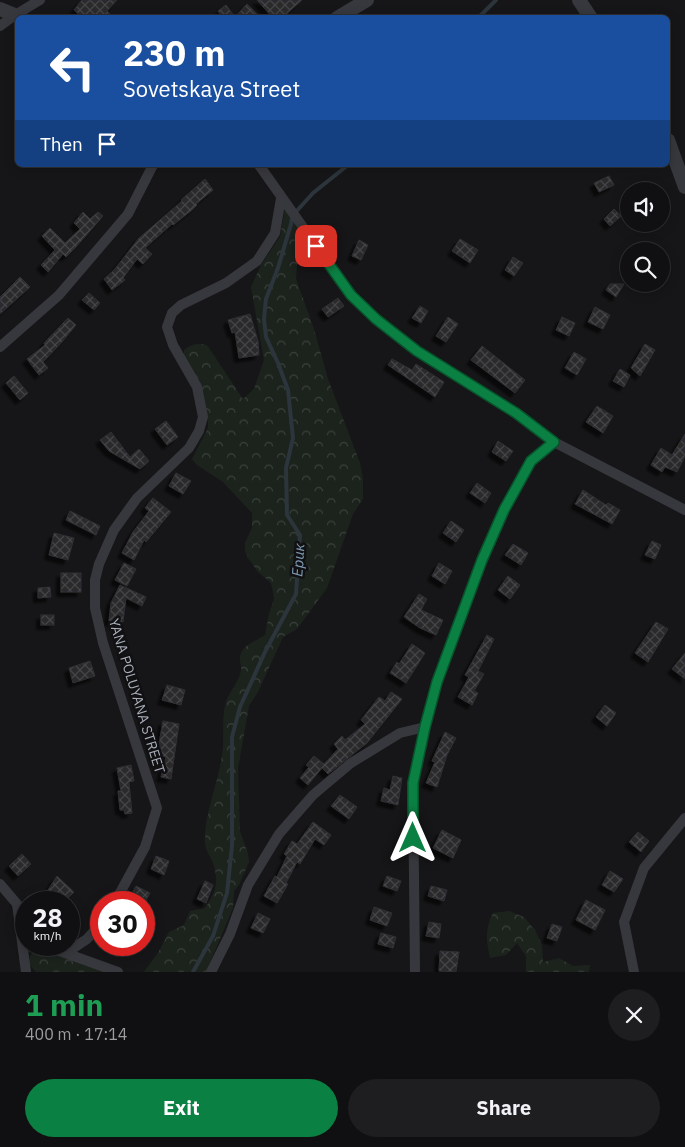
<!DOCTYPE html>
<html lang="en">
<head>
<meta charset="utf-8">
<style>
	body { margin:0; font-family:"IBM Plex Sans",sans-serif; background:#1e1e20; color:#f1f3f6; height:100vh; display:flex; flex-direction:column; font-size:19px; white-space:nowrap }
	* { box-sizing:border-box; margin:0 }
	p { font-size:16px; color:#9c9d9f }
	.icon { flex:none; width:28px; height:28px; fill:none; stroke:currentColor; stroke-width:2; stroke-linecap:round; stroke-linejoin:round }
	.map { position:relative; height:972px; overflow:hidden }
	.sheet { display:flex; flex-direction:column; background:#101012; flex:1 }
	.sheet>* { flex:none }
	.top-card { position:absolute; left:15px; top:15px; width:655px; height:152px; border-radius:8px; box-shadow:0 2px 12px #0003,0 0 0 1px #303032; background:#1a4fa0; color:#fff; overflow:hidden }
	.tools { position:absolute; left:620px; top:182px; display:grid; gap:10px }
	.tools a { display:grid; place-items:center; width:50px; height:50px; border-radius:50%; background:#101012; box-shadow:0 2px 12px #0003,0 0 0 1px #303032; font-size:25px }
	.speed { position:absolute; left:15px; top:891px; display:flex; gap:10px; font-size:25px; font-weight:700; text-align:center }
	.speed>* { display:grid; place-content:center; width:65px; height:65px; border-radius:50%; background:#101012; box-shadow:0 2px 12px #0003,0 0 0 1px #303032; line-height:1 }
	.speed small { font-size:12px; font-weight:400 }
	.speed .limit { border:8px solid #d22; background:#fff; color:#111 }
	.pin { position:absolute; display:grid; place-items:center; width:42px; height:42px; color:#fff; margin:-21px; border-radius:10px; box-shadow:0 2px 8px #0006 }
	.me { position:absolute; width:55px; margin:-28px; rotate:0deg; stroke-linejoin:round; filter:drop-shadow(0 0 4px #0008) }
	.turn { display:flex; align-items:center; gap:18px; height:105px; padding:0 25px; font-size:22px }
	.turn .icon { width:65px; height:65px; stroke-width:2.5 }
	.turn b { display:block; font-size:35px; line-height:42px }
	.then { display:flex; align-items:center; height:48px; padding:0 25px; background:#0003; gap:10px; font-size:19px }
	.round { display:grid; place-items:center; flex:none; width:52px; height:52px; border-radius:26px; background:#1e1e20 }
	.overview { display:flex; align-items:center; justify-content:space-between; height:85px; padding:0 25px }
	h1 { font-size:30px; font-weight:700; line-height:38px; color:#1e9e55 }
	.primary-button { display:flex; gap:10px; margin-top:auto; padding:10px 25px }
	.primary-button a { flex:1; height:58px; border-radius:30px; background:#0b8043; color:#fff; font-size:20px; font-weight:700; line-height:58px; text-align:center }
	.primary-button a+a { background:#1e1e20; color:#f1f3f6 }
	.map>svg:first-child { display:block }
</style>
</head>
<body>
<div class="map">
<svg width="685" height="972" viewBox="0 0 685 972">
	<defs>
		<pattern id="forest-crowns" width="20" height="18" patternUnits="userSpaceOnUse" patternTransform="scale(1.25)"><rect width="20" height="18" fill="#1c231d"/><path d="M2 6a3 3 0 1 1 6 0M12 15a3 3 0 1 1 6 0" fill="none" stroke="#3a403c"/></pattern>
		<pattern id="building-cross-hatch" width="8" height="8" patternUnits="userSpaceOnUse" patternTransform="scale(1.25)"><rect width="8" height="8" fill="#29292c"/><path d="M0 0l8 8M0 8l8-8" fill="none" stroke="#454548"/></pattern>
		<filter id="shadow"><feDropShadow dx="-4.5" dy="4.5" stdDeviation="1" flood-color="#0009"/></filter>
	</defs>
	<rect width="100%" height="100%" fill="#161618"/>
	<g fill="url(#forest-crowns)">
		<path d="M285 208 299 232 296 279 314 329 328 379 360 463 363 479V499L353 514 327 588 297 629 283 637 258 692 249 706 238 768 240 831 248 854 249 862 239 885 234 891 233 908 206 972H144L158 953 169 932 184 925 190 911 205 908C215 894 219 883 214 866 211 856 205 851 205 841 205 810 218 785 222 755 225 738 221 719 226 702 229 692 239 682 241 671 242 665 238 659 241 653 246 643 257 641 265 635L269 614 274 599 273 592 271 583 258 572 248 558 245 551V543L252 528V513L223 482 197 465 192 459 208 428V419L198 381 184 358V350C192 344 197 343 207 345L243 399 254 389 264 360 251 287 261 265 280 237Z"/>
		<path d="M509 911 524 917 535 930 542 945 543 962 559 958 573 966 590 965 589 972H526V956L517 943 506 955 490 958C486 939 485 930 493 913Z"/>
		<polygon points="42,949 107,972 36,972 29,964 30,956 34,950"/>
	</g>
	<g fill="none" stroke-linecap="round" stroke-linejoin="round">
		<g stroke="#2c353c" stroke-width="4">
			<polyline points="478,18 496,0"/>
			<polyline points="193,972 213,936 227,893 232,846 232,737 240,707 265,652 296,594 300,535 287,515 286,468 293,438 288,390 278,363 266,337 264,319 266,299 278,268 294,214 313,193 348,165"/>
		</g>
	</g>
	<g fill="url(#building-cross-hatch)" stroke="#303034" filter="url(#shadow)">
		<polygon points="82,0 117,0 107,11 114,18 83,18 74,10"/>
		<polygon points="257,0 302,0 282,18 273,18"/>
		<polygon points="247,4 261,18 223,18 218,11 226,5 235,17"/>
		<polygon points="609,176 614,185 599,192 594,183"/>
		<polygon points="205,179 213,190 196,204 197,205 192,210 173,225 172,224 145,248 152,254 143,264 137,259 123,278 125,280 112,290 104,279 114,270 139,238 182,201 181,200"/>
		<polygon points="614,209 621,216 610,226 604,219"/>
		<polygon points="83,212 90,219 98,212 103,216 76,247 66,257 63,254 48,272 41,265 55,250 42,236 50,228 65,243 80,229 74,223"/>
		<polygon points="460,239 478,250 470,263 452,251"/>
		<polygon points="359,240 368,245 361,260 352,256"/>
		<polygon points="513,257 523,263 514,276 505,270"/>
		<polygon points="20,277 30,287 0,314 0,297"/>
		<polygon points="610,284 624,284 616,297 606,290"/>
		<polygon points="89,293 100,303 94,310 82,300"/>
		<polygon points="338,298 344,306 328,317 322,309"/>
		<polygon points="420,306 428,311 421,323 412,318"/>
		<polygon points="595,307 610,315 603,329 588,322"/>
		<polygon points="250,314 258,341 259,355 239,358 235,332 232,333 228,320"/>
		<polygon points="448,317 458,324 446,342 436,336"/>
		<polygon points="562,317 575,323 569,336 556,330"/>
		<polygon points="68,318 76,325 62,342 43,362 48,368 39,375 27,359 45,345 44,343"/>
		<polygon points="645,344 655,350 640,376 631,368"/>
		<polygon points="482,346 525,380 515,393 471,360"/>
		<polygon points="574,352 586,359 577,375 565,368"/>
		<polygon points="392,359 412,370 416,364 444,382 435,397 388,365"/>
		<polygon points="620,369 630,375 624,387 613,381"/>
		<polygon points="14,376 28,393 20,400 6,383"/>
		<polygon points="597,406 613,416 603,433 586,422"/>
		<polygon points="166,421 178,437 167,445 155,429"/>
		<polygon points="111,432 130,457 139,449 149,461 140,469 109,451 100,440"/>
		<polygon points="685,434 685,456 677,472 665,467 662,472 651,465 661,448 672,455"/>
		<polygon points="498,441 513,451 506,461 492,452"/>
		<polygon points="176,473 191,481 183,494 169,486"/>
		<polygon points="477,483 491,493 485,503 470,493"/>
		<polygon points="583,490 606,505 608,503 620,510 612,524 575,504"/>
		<polygon points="153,498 171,512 146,542 144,540 134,560 122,553 133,532 149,511 145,508"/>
		<polygon points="70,511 100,526 96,535 66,520"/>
		<polygon points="451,521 464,530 456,542 443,533"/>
		<polygon points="54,533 74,538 68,560 49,555"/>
		<polygon points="652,541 661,545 655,559 645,555"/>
		<polygon points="513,544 528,553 521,565 505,555"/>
		<polygon points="124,563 136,569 127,586 115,580"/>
		<polygon points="439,563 452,571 445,584 432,576"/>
		<rect x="61" y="573" width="20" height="19"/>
		<polygon points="508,576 520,585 510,599 498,590"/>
		<polygon points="120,585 146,597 142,606 126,598 123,622 109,621 111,603"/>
		<polygon points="50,587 51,597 38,598 38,588"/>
		<polygon points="419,594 427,599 421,610 443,620 436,635 420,628 404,617"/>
		<rect x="41" y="615" width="13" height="10"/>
		<polygon points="656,622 668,629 648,662 635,653"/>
		<polygon points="487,635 494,639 478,671 484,674 474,691 478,693 472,705 458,697 469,677 465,675"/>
		<polygon points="412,644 425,653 406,683 390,673 397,662 399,664"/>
		<polygon points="685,653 685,679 672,669"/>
		<polygon points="90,661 95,676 73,683 69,668"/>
		<polygon points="167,685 185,690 181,705 162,700"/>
		<polygon points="391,692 402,699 367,743 328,774 322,768 308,785 300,778 309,767 306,765 314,756 324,764 338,749 334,744 342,736 345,740 365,724 361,720 379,697 385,701"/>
		<polygon points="605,705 616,713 607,726 596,717"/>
		<polygon points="163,721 179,724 171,779 161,777 166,757 157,755"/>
		<polygon points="445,732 456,738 447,755 437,787 426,783 435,762 432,761"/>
		<polygon points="131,765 134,781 129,782 132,813 125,814 124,810 120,810 118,791 121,791 117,768"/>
		<polygon points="393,776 402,778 398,805 381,801 384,788 390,790"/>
		<polygon points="340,795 357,807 349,819 331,806"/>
		<polygon points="313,822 331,835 324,845 315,839 300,864 297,862 286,883 288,884 277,903 264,896 275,876 277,877 287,856 284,854 292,841 297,844"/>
		<polygon points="442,830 461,840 453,858 433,848"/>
		<polygon points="638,832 649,841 641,852 629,842"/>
		<polygon points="22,854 31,864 18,876 9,866"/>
		<polygon points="156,856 169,861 164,875 151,869"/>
		<polygon points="610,871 623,879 614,892 602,885"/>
		<polygon points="57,876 74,892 64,902 61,902 48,890"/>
		<polygon points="387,876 401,881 397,891 383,886"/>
		<polygon points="205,881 213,885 206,903 197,899"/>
		<polygon points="136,886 150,893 145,902 131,895"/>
		<polygon points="431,886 447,890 444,901 428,896"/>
		<polygon points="586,900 605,910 595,930 576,920"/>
		<polygon points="374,907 392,913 387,926 370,920"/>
		<polygon points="258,913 270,919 263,933 251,928"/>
		<polygon points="429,922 441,924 439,938 426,936"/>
		<polygon points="552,924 562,927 557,941 547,938"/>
		<polygon points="381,933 396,937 393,948 378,944"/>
		<polygon points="440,951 459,952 456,972 439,971"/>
	</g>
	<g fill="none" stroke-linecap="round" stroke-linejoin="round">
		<g stroke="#37383d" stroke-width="10">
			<polyline points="0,26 15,15 40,0"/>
			<polyline points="259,165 351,295 376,319 417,351 516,413 554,442 685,510"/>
			<polyline points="0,347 59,295 128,214 153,165"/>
			<polyline points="0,884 17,904 26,972"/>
			<polyline points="115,902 145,847 157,808 103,643 95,608 95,580 99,564 114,530 137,498 189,448 199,431 203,417 197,387 173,345 167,327 172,313 181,305 226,283 257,261 275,233 281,198"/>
			<polyline points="43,945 118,972"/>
			<polyline points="66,953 87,939 101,923"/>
			<polyline points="211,972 230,934 248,885 279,834 313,795 351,763 400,733 425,727"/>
			<polyline points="415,972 413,783 425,727 437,682 482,561 504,510 531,461 554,442"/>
			<polyline points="634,972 624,922 644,868 685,818"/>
		</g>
		<g stroke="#37383d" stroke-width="14">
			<polyline points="579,0 591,18"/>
			<polyline points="0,9 22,18"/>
			<polyline points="337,18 367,0"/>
			<polyline points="668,140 685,187"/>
		</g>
	</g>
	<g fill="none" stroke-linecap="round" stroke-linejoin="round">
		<defs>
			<polyline id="route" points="316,246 351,295 376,319 417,351 516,413 554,442 531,461 504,510 482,560 437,682 425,727 413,783 413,838"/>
		</defs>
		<use href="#route" stroke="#07532c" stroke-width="12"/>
		<use href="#route" stroke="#0b8043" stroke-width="9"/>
	</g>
	<g text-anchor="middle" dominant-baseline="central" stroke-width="5" stroke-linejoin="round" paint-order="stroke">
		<g font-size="14" fill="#a8adb8" stroke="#111113">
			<text transform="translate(137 696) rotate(73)">YANA POLUYANA STREET</text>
		</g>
		<g font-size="15" font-style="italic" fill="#7f9bb3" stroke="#111113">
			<text transform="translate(298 560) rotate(-86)">Ерик</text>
		</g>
	</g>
</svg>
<div class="tools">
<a><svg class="icon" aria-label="sound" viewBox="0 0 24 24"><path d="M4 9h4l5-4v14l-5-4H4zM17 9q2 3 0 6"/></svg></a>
<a><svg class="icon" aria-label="search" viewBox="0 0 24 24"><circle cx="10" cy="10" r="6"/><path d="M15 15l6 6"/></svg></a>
</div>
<div class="speed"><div>28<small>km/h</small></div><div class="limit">30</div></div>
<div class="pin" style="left:316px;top:246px;background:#d93025"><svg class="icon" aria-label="arrive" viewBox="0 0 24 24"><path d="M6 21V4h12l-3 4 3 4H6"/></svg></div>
<svg class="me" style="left:413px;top:838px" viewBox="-20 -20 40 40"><path d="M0-17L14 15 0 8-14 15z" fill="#0b8043" stroke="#fff" stroke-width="4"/></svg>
<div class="top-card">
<div class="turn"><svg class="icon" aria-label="left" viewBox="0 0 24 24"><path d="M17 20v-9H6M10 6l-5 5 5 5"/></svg><div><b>230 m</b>Sovetskaya Street</div></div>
<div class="then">Then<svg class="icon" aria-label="arrive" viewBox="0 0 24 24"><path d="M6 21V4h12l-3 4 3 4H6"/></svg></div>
</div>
</div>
<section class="sheet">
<div class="overview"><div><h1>1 min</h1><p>400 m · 17:14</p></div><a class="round"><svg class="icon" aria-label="close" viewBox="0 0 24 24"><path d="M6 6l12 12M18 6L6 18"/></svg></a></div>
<div class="primary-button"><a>Exit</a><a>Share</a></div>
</section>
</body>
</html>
